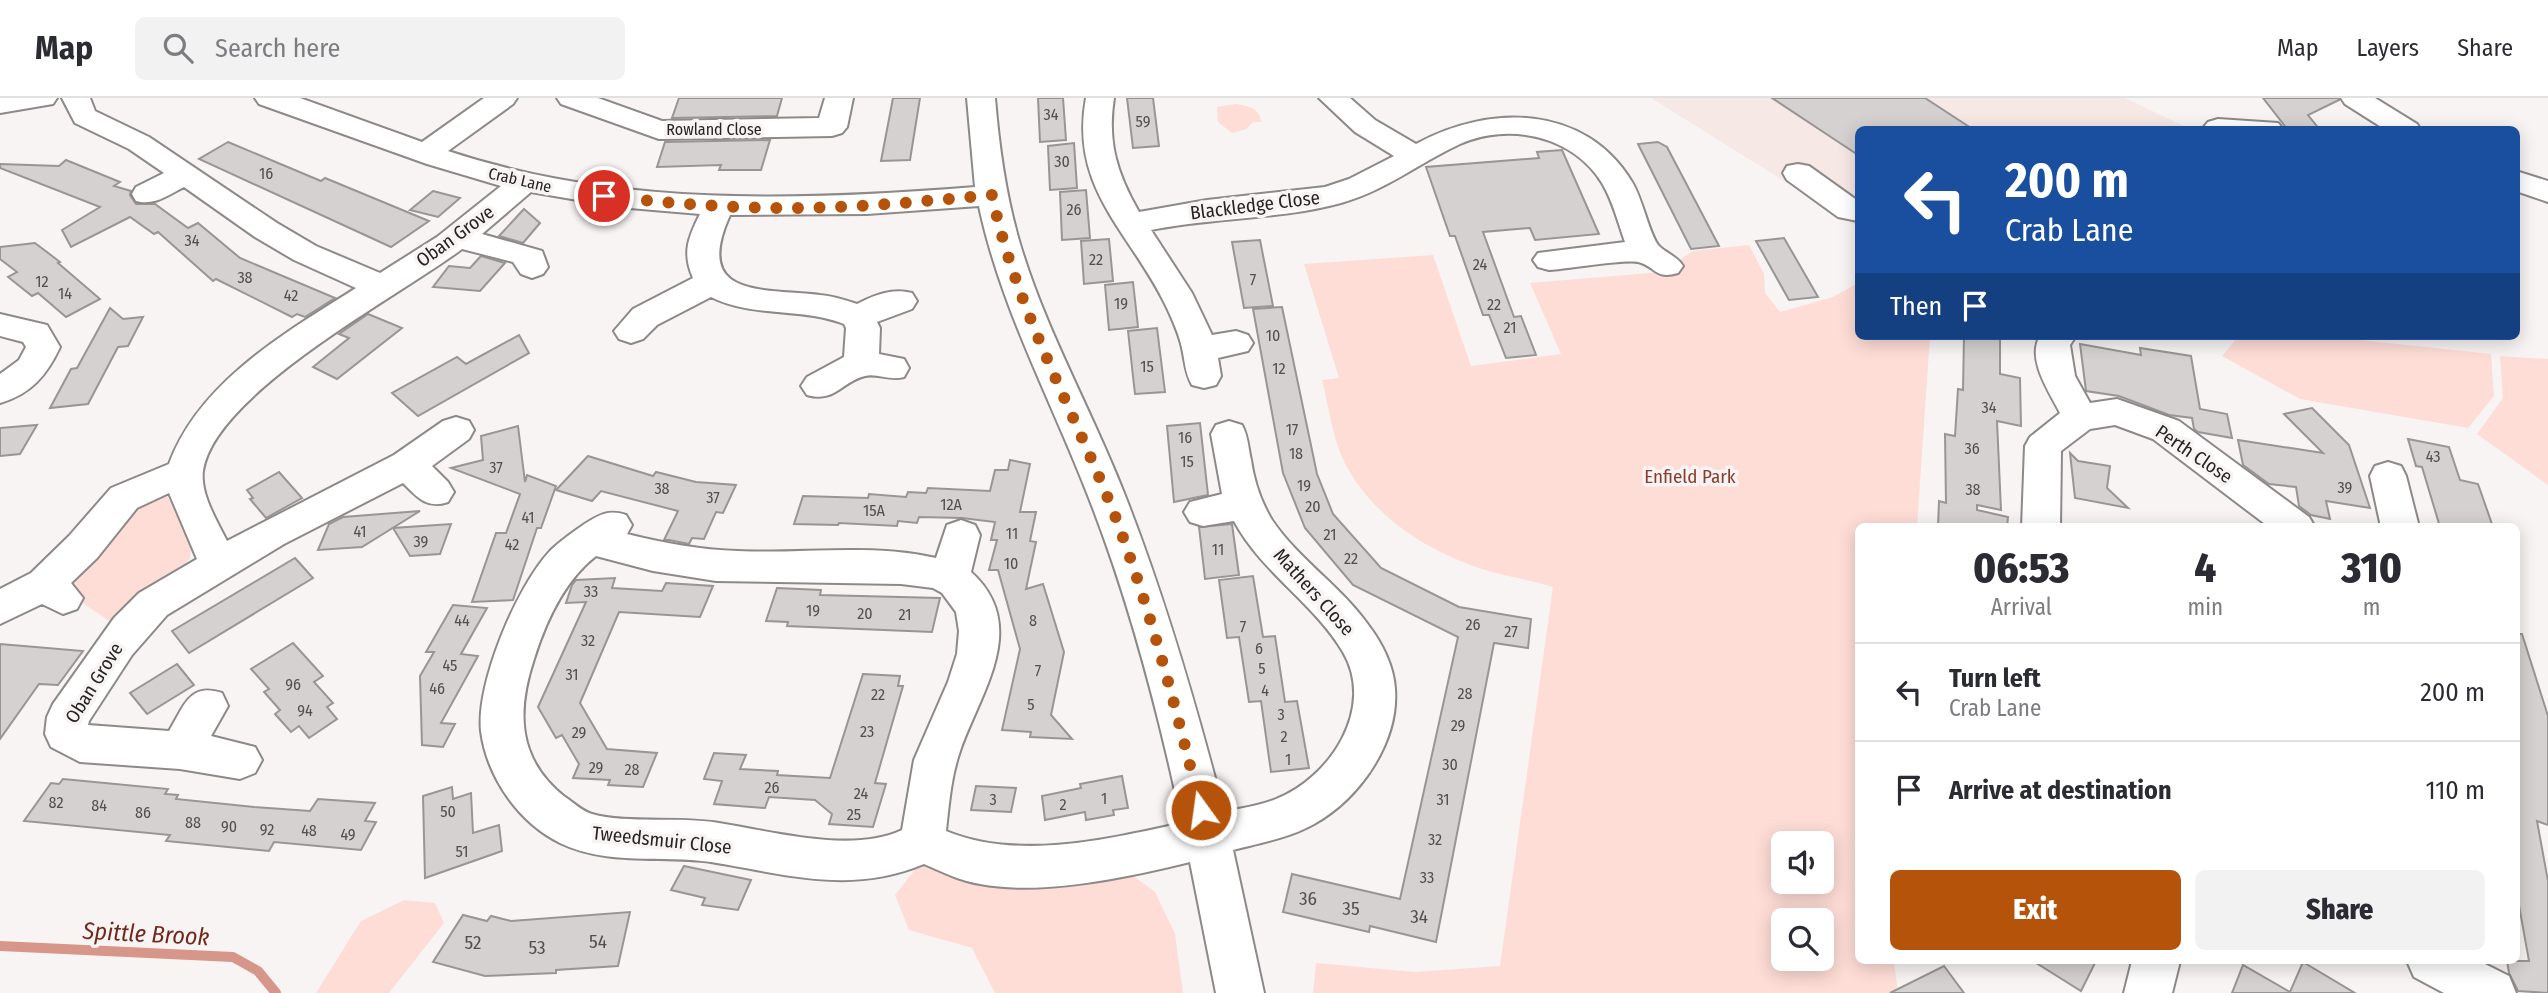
<!DOCTYPE html>
<html lang="en">
<head>
<meta charset="utf-8">
<style>
	body { margin:0; font-family:"Fira Sans Condensed",sans-serif; background:#f2f2f3; color:#2b2b33; height:100vh; display:flex; flex-direction:column; font-size:26px; white-space:nowrap }
	* { box-sizing:border-box; margin:0 }
	p { font-size:23px; color:#7c7c81 }
	.icon { flex:none; width:38px; height:38px; fill:none; stroke:currentColor; stroke-width:2; stroke-linecap:round; stroke-linejoin:round }
	.map { position:relative; flex:1; overflow:hidden }
	.side { position:absolute; left:1855px; top:425px; width:665px; height:441px; display:flex; flex-direction:column; background:#fff; border-radius:10px; box-shadow:0 4px 18px #0003 }
	.side>* { flex:none }
	.banner { position:absolute; left:1855px; top:28px; width:665px; height:214px; border-radius:10px; box-shadow:0 4px 18px #0003; background:#1a4fa0; color:#fff; overflow:hidden }
	.buttons { position:absolute; left:1771px; top:733px; display:grid; gap:14px }
	.buttons a { display:grid; place-items:center; width:63px; height:63px; border-radius:10px; background:#fff; box-shadow:0 4px 18px #0003; font-size:35px }
	.pin { position:absolute; display:grid; place-items:center; width:60px; height:60px; color:#fff; margin:-30px; border:4px solid #fff; border-radius:50%; box-shadow:0 2px 7px #0007 }
	.me { position:absolute; width:77px; margin:-38px; rotate:346deg; stroke-linejoin:round; filter:drop-shadow(0 0 5px #0008) }
	.turn { display:flex; align-items:center; gap:24px; height:147px; padding:0 35px; font-size:32px }
	.turn .icon { width:91px; height:91px; stroke-width:2.5 }
	.turn b { display:block; font-size:49px; line-height:60px }
	.then { display:flex; align-items:center; height:66px; padding:0 35px; background:#0003; gap:14px; font-size:26px }
	.eta { display:flex; justify-content:space-evenly; align-items:center; height:119px; text-align:center }
	.eta b { font-size:42px; font-weight:800; line-height:49px }
	.primary-button { display:flex; gap:14px; margin-top:auto; padding:14px 35px }
	.primary-button a { flex:1; height:80px; border-radius:10px; background:#b45309; color:#fff; font-size:28px; font-weight:800; line-height:80px; text-align:center }
	.primary-button a+a { background:#f2f2f3; color:#2b2b33 }
	ul { padding:0; list-style:none }
	li { display:flex; align-items:center; gap:21px; height:98px; padding:0 35px; border-top:2px solid #e1e1e2 }
	li div { flex:1 }
	li b { display:block; font-size:26px }
	li em { font-style:normal }
	header { display:flex; align-items:center; gap:42px; box-sizing:border-box; height:98px; padding:0 35px; background:#fff; border-bottom:2px solid #e1e1e2 }
	header strong { font-size:33px }
	nav { display:flex; gap:38px; margin-inline-start:auto; font-size:24px }
	.search { width:490px; height:63px; background:#f2f2f3; display:flex; align-items:center; gap:18px; box-sizing:border-box; padding:0 24px; border-radius:10px; color:#7c7c81; font-size:26px }
	.map>svg:first-child { display:block }
</style>
</head>
<body>
<header>
<strong>Map</strong>
<div class="search"><svg class="icon" aria-label="search" viewBox="0 0 24 24"><circle cx="10" cy="10" r="6"/><path d="M15 15l6 6"/></svg>Search here</div>
<nav><a>Map</a><a>Layers</a><a>Share</a></nav>
</header>
<div class="map">
<svg width="2548" height="895" viewBox="0 0 2548 895">
	<rect width="100%" height="100%" fill="#f8f4f3"/>
	<polygon fill="#f6e8e5" points="1651,0 2125,0 2190,31 1858,32 1858,129"/>
	<g fill="#feddd6" fill-rule="evenodd">
		<path d="M1236 6C1248 8 1260 10 1261 24H1253L1246 31 1232 35 1218 24 1217 9Z"/>
		<path d="M1749 147 1764 176 1765 195 1780 214 1833 199 1858 185V238H1930L1917 429H1858V863H1894L1898 895H1313L1316 865 1415 874 1500 868 1553 489C1535 483 1515 480 1496 475 1437 459 1377 424 1347 369 1333 344 1329 310 1322 282L1339 280 1304 166 1433 157 1471 268 1561 256 1530 185 1661 174 1693 153ZM1783 746H1822V784H1783ZM1783 822H1822V861H1783Z"/>
		<polygon points="2239,238 2323,238 2491,256 2494,298 2468,330 2300,301 2222,258"/>
		<polygon points="2500,258 2548,261 2548,387 2477,336 2503,300"/>
		<polygon points="160,396 168,399 191,452 190,461 115,527 64,492 130,407"/>
		<polygon points="921,764 1128,774 1155,794 1175,836 1183,895 995,895 972,850 909,832 895,797"/>
		<polygon points="404,802 435,805 444,825 389,895 316,895 361,823"/>
	</g>
	<g fill="none" stroke-linecap="round" stroke-linejoin="round">
		<polyline stroke="#d6968a" stroke-width="10" points="0,848 233,859 258,873 276,895"/>
	</g>
	<g fill="#d5d1d0" stroke="#999594" stroke-width="2">
		<polygon points="679,0 782,0 777,18 672,20"/>
		<polygon points="893,0 920,0 910,62 881,63"/>
		<polygon points="1038,0 1063,0 1066,42 1040,44"/>
		<polygon points="1127,0 1153,0 1159,48 1133,50"/>
		<polygon points="1772,0 1925,0 1974,32 1858,32 1858,57"/>
		<polygon points="2263,0 2338,0 2339,2 2308,17 2320,32 2288,32"/>
		<polygon points="770,42 761,72 719,72 721,67 657,69 665,44"/>
		<polygon points="228,44 321,83 325,80 429,123 391,149 199,61"/>
		<polygon points="1658,44 1667,49 1719,148 1691,151 1638,46"/>
		<polygon points="1074,45 1077,90 1050,92 1048,48"/>
		<polygon points="1562,52 1599,136 1535,142 1530,130 1483,134 1514,219 1521,218 1536,257 1506,260 1489,217 1483,217 1455,138 1450,138 1426,69 1539,60 1537,54"/>
		<polygon points="66,62 120,84 114,88 131,93 130,97 136,106 155,106 188,130 198,125 240,160 335,200 305,219 297,216 292,219 216,181 213,183 158,134 154,136 130,119 71,149 62,132 100,109 0,70 0,66 59,68"/>
		<polygon points="1086,92 1090,140 1062,142 1060,94"/>
		<polygon points="433,93 460,100 438,119 410,112"/>
		<polygon points="524,111 540,125 523,145 499,138"/>
		<polygon points="1784,140 1795,159 1818,199 1789,202 1756,143"/>
		<polygon points="1109,141 1113,183 1084,186 1081,143"/>
		<polygon points="1260,142 1273,208 1244,210 1232,144"/>
		<polygon points="35,145 60,164 58,165 100,201 66,219 38,195 32,198 8,179 17,174 0,161 0,149"/>
		<polygon points="481,158 505,165 480,193 433,189 449,168 470,170"/>
		<polygon points="1133,184 1138,229 1109,232 1105,187"/>
		<polygon points="1282,209 1317,376 1333,416 1381,470 1459,509 1531,521 1528,550 1494,545 1436,844 1370,828 1369,834 1283,814 1292,776 1400,801 1458,539 1353,487 1305,430 1283,375 1253,211"/>
		<polygon points="110,210 123,221 143,219 128,248 118,249 88,306 50,310 71,271 77,270"/>
		<polygon points="368,216 402,230 337,281 313,269 349,240 339,236"/>
		<polygon points="1157,230 1165,294 1135,296 1128,233"/>
		<polygon points="519,237 529,255 418,318 392,295 457,259 466,266"/>
		<polygon points="1964,238 2000,238 2000,276 2020,280 2021,328 1997,323 2001,412 1977,407 1977,412 2008,419 2007,429 1938,429 1939,403 1946,405 1945,336 1955,338 1958,291 1963,292"/>
		<polygon points="2080,246 2141,257 2140,250 2191,258 2200,311 2227,316 2232,340 2198,334 2194,331 2192,320 2169,317 2119,298 2086,293"/>
		<polygon points="2312,310 2349,347 2370,410 2326,403 2330,421 2311,417 2299,408 2296,389 2269,386 2243,367 2238,342 2323,355 2284,316"/>
		<polygon points="1200,325 1208,397 1174,404 1167,328"/>
		<polygon points="37,327 20,356 0,358 0,330"/>
		<polygon points="518,328 525,384 527,377 556,388 541,430 537,430 513,502 472,504 496,435 506,435 520,396 451,370 483,362 481,338"/>
		<polygon points="2408,341 2449,349 2460,382 2478,386 2493,429 2440,429 2422,369 2416,368"/>
		<polygon points="2070,355 2078,363 2110,368 2107,390 2128,410 2075,400"/>
		<polygon points="588,358 653,378 656,374 696,384 736,387 723,415 716,414 704,441 692,440 689,446 669,442 664,442 678,413 601,393 592,403 556,392"/>
		<polygon points="1010,362 1030,366 1020,414 1036,414 1030,443 1036,444 1026,491 1043,486 1064,554 1051,617 1072,641 1030,639 1031,634 1002,632 1020,551 998,472 989,472 997,442 991,442 995,424 962,420 919,419 917,425 898,423 897,428 839,425 838,427 794,426 803,398 868,400 869,396 906,399 908,394 926,395 928,390 990,393 995,372 1008,372"/>
		<polygon points="279,374 302,400 266,420 250,401 253,400 247,392"/>
		<polygon points="420,413 362,449 318,452 329,426 343,419"/>
		<polygon points="451,426 440,456 410,458 393,430"/>
		<polygon points="1232,426 1239,477 1205,481 1199,429"/>
		<polygon points="295,460 313,480 189,555 172,533"/>
		<polygon points="1253,478 1263,539 1275,538 1285,604 1297,603 1309,670 1271,674 1261,603 1249,604 1239,539 1227,540 1219,482"/>
		<polygon points="615,480 612,490 662,493 666,485 713,488 700,519 619,514 580,605 607,651 657,655 643,689 608,687 610,682 573,680 579,666 562,637 556,640 538,609 586,504 566,505 572,487 576,482"/>
		<polygon points="777,490 821,492 820,497 940,500 932,534 787,528 788,524 766,523"/>
		<polygon points="453,507 487,510 461,556 478,558 441,625 455,626 443,649 422,647 420,578 434,554 426,554"/>
		<polygon points="2516,536 2522,536 2548,618 2548,727 2537,723 2548,783 2548,895 2518,893 2509,875 2507,863 2529,863 2516,791"/>
		<polygon points="293,545 323,578 314,584 333,605 327,609 337,621 309,640 299,628 291,634 275,616 280,612 264,594 269,591 251,571"/>
		<polygon points="0,546 83,553 58,587 39,586 0,641"/>
		<polygon points="177,566 194,587 147,616 130,595"/>
		<polygon points="863,576 900,578 898,588 903,588 875,685 886,686 873,729 829,726 832,716 815,702 769,699 765,710 714,706 722,683 704,681 714,655 746,657 740,671 778,673 777,677 830,680"/>
		<polygon points="1122,678 1128,710 1113,712 1114,717 1086,722 1085,714 1045,722 1042,698 1081,690 1080,686"/>
		<polygon points="63,681 168,691 165,696 178,697 176,701 254,709 310,713 318,701 375,705 365,723 376,724 361,752 274,744 269,753 166,743 170,737 24,723 51,685 59,686"/>
		<polygon points="976,688 1016,690 1011,714 971,712"/>
		<polygon points="452,689 453,701 471,695 473,735 499,727 502,753 425,780 423,698"/>
		<polygon points="684,768 751,782 738,812 702,807 705,800 671,792"/>
		<polygon points="630,814 618,868 556,872 556,875 485,878 433,864 463,817 487,823 491,818 511,823"/>
		<polygon points="2033,863 2096,863 2081,893"/>
		<polygon points="2303,864 2355,895 2232,895 2243,867 2290,894"/>
		<polygon points="1944,868 1964,895 1890,895"/>
	</g>
	<g fill="none" stroke-linecap="round" stroke-linejoin="round">
		<defs>
			<g id="minor">
				<polygon points="0,0 57,0 53,6 0,15"/>
				<path d="M62 0H90L95 13 149 39 277 125 316 148 380 175 437 139 501 88 427 66 259 6 255 0H300L422 44 484 0H517L513 6 448 53C617 109 800 103 975 89L967 0H995C999 49 1006 99 1020 146 1046 233 1091 311 1124 395 1165 499 1196 606 1224 714 1241 710 1259 708 1276 701 1330 680 1376 610 1343 554 1314 505 1262 475 1234 423L1203 428 1190 424 1184 414 1190 404 1222 396 1211 336 1216 327 1229 323 1242 327C1248 338 1248 349 1251 362 1254 383 1261 404 1272 422 1299 462 1342 489 1369 528 1382 545 1394 569 1395 591 1399 645 1359 701 1314 726 1289 740 1260 745 1233 752L1264 895H1216L1190 764C1129 779 1042 798 980 786 961 783 942 774 924 766 851 797 785 776 711 764 661 757 608 768 560 745 518 724 487 679 481 633 476 585 517 488 550 453 560 443 572 435 583 427 599 417 608 411 626 417L632 427 627 436C663 445 701 452 738 453 803 456 872 445 936 460L947 427 961 422 975 427 980 437 971 474C1031 528 980 595 960 653 951 679 949 706 946 733 1018 763 1109 741 1182 725 1158 612 1128 497 1085 390 1048 296 1000 207 979 108L867 116 730 117C692 201 763 190 820 197 833 198 845 202 857 206 875 197 892 190 912 195L917 203 912 211 877 224 880 230 879 256 904 261 909 270 904 279C889 283 877 275 865 278 841 284 835 305 807 297L801 288 807 279 844 259 846 230 844 226C802 209 753 220 711 199L657 227 643 241 631 245 619 241 614 233 633 211 693 180C682 155 688 140 700 116L618 109 531 94 482 136 542 153 548 169 543 176 532 180 521 176 513 164 462 151C401 197 214 295 203 373 200 396 217 423 227 443L394 357 443 323 456 319 469 323 474 332 469 341 432 368 448 384 454 394 448 404C427 411 418 400 403 385L284 446 167 517 132 557 89 623 88 627 169 633C184 609 189 584 222 595L228 608 211 638 255 649 262 662 255 675 240 681 180 671 80 664 51 649 45 636 47 619 53 606 114 520 139 495 197 461 169 395 137 410 97 460 71 485 83 500 77 511 63 516 42 506 0 526V491L31 475 69 438 111 390 169 366C199 284 285 235 356 190L294 162 255 139 184 89C168 97 155 108 136 103L132 96 136 89 164 75 129 51 75 25ZM596 458 653 473 716 483 901 486 933 490 942 495 956 514 959 533 957 556 948 584 914 662 902 732C852 756 771 733 719 725 679 718 627 726 592 716 582 713 574 705 565 699 518 662 516 615 534 561 546 523 564 483 596 458Z"/>
				<polygon points="557,0 598,0 662,23 819,20 825,0 853,0 847,29 842,35 832,38 659,41 561,6"/>
				<path d="M1086 0H1114C1107 44 1117 76 1139 114L1207 102 1325 89 1349 81 1394 58 1355 34 1319 0H1350L1375 22 1416 46C1489 6 1585 6 1632 84 1642 99 1650 139 1659 148 1667 156 1677 158 1683 168L1678 175C1654 182 1656 168 1638 164 1626 161 1565 171 1549 172L1538 169 1533 162 1538 155 1625 144C1618 125 1613 103 1602 85 1573 38 1509 24 1460 46 1419 65 1385 93 1341 105 1279 122 1214 119 1151 132L1192 195 1212 237 1236 233 1248 237 1253 245 1248 253 1218 260 1221 278 1216 287 1204 290 1192 287C1185 275 1185 263 1182 250 1179 236 1173 223 1167 210 1131 134 1069 92 1086 0Z"/>
				<polygon points="2341,0 2375,0 2417,26 2421,32 2386,32 2345,6"/>
				<polygon points="2218,21 2278,25 2283,31 2203,30 2208,24"/>
				<polygon points="1798,66 1809,68 1858,103 1858,123 1838,119 1787,82 1783,75 1787,68"/>
				<polygon points="2516,73 2548,83 2548,104 2516,93"/>
				<path d="M0 216 47 227 60 249C47 277 31 296 0 305V276L19 262 26 249 23 244 0 238Z"/>
				<path d="M2040 238H2076L2070 247 2075 278 2090 305 2117 301 2179 323 2309 419 2315 429H2269L2153 341 2115 327 2090 331 2061 353 2060 429H2022L2025 348 2030 339 2060 315C2050 295 2026 261 2040 238Z"/>
				<polygon points="2388,364 2401,368 2406,378 2419,429 2381,429 2370,378 2375,368"/>
				<polygon points="2132,863 2180,863 2172,895 2124,895"/>
				<polygon points="2407,863 2479,863 2509,878 2516,895 2444,895 2414,879"/>
			</g>
		</defs>
		<use href="#minor" stroke="#8d8988" stroke-width="4"/>
		<use href="#minor" fill="#fff" fill-rule="evenodd"/>
	</g>
	<g fill="none" stroke-linecap="round" stroke-linejoin="round">
		<path stroke="#b45309" stroke-width="12" stroke-dasharray="0 21.6" d="M604 98C666 105 728 110 790 110 858 110 925 103 992 97 1016 212 1075 314 1117 423 1152 517 1177 614 1201 712"/>
	</g>
	<g text-anchor="middle" dominant-baseline="central" stroke-width="7" stroke-linejoin="round" paint-order="stroke">
		<g font-size="16" fill="#524f4f">
			<text x="1051" y="16">34</text>
			<text x="1143" y="23">59</text>
			<text x="1062" y="63">30</text>
			<text x="266" y="75">16</text>
			<text x="1074" y="111">26</text>
			<text x="192" y="142">34</text>
			<text x="1096" y="161">22</text>
			<text x="1480" y="166">24</text>
			<text x="245" y="179">38</text>
			<text x="1253" y="181">7</text>
			<text x="42" y="183">12</text>
			<text x="65" y="195">14</text>
			<text x="291" y="197">42</text>
			<text x="1121" y="205">19</text>
			<text x="1494" y="206">22</text>
			<text x="1510" y="229">21</text>
			<text x="1273" y="237">10</text>
			<text x="1147" y="268">15</text>
			<text x="1279" y="270">12</text>
			<text x="1989" y="309">34</text>
			<text x="1292" y="331">17</text>
			<text x="1185" y="339">16</text>
			<text x="1972" y="350">36</text>
			<text x="1296" y="355">18</text>
			<text x="2433" y="358">43</text>
			<text x="1187" y="363">15</text>
			<text x="496" y="369">37</text>
			<text x="1304" y="387">19</text>
			<text x="2345" y="389">39</text>
			<text x="662" y="390">38</text>
			<text x="1973" y="391">38</text>
			<text x="713" y="399">37</text>
			<text x="951" y="406">12A</text>
			<text x="1313" y="408">20</text>
			<text x="874" y="412">15A</text>
			<text x="528" y="419">41</text>
			<text x="360" y="433">41</text>
			<text x="1012" y="435">11</text>
			<text x="1330" y="436">21</text>
			<text x="421" y="443">39</text>
			<text x="512" y="446">42</text>
			<text x="1218" y="451">11</text>
			<text x="1351" y="460">22</text>
			<text x="1011" y="465">10</text>
			<text x="591" y="493">33</text>
			<text x="813" y="512">19</text>
			<text x="865" y="515">20</text>
			<text x="905" y="516">21</text>
			<text x="462" y="522">44</text>
			<text x="1033" y="522">8</text>
			<text x="1473" y="526">26</text>
			<text x="1243" y="528">7</text>
			<text x="1511" y="533">27</text>
			<text x="588" y="542">32</text>
			<text x="1259" y="550">6</text>
			<text x="450" y="567">45</text>
			<text x="1262" y="570">5</text>
			<text x="1038" y="572">7</text>
			<text x="572" y="576">31</text>
			<text x="293" y="586">96</text>
			<text x="437" y="590">46</text>
			<text x="1265" y="592">4</text>
			<text x="1465" y="595">28</text>
			<text x="878" y="596">22</text>
			<text x="1031" y="606">5</text>
			<text x="305" y="612">94</text>
			<text x="1281" y="616">3</text>
			<text x="1458" y="627">29</text>
			<text x="867" y="633">23</text>
			<text x="579" y="634">29</text>
			<text x="1284" y="638">2</text>
			<text x="1288" y="661">1</text>
			<text x="1450" y="666">30</text>
			<text x="596" y="669">29</text>
			<text x="632" y="671">28</text>
			<text x="772" y="689">26</text>
			<text x="861" y="695">24</text>
			<text x="1104" y="700">1</text>
			<text x="993" y="701">3</text>
			<text x="1443" y="701">31</text>
			<text x="56" y="704">82</text>
			<text x="1063" y="706">2</text>
			<text x="99" y="707">84</text>
			<text x="448" y="713">50</text>
			<text x="143" y="714">86</text>
			<text x="854" y="716">25</text>
			<text x="193" y="724">88</text>
			<text x="229" y="728">90</text>
			<text x="267" y="731">92</text>
			<text x="309" y="732">48</text>
			<text x="348" y="736">49</text>
			<text x="1435" y="741">32</text>
			<text x="462" y="753">51</text>
			<text x="1427" y="779">33</text>
		</g>
		<g font-size="16" fill="#262424" stroke="#f8f4f3">
			<text x="714" y="31">Rowland Close</text>
			<text transform="translate(520 82) rotate(13)">Crab Lane</text>
		</g>
		<g font-size="19" fill="#262424" stroke="#f8f4f3">
			<text transform="translate(1255 107) rotate(-7)">Blackledge Close</text>
			<text transform="translate(455 138) rotate(-36)">Oban Grove</text>
			<text transform="translate(2194 356) rotate(34)">Perth Close</text>
			<text transform="translate(1314 494) rotate(48)">Mathers Close</text>
			<text transform="translate(94 585) rotate(-58)">Oban Grove</text>
			<text transform="translate(662 742) rotate(6)">Tweedsmuir Close</text>
		</g>
		<g font-size="19" fill="#8b3c30" stroke="#f8f4f3">
			<text x="1690" y="378">Enfield Park</text>
		</g>
		<g font-size="19" fill="#524f4f">
			<text x="1308" y="800">36</text>
			<text x="1351" y="810">35</text>
			<text x="1419" y="818">34</text>
			<text x="598" y="843">54</text>
			<text x="473" y="844">52</text>
			<text x="537" y="849">53</text>
		</g>
		<g font-size="24" font-style="italic" fill="#73271c" stroke="#f8f4f3">
			<text transform="translate(146 836) rotate(3)">Spittle Brook</text>
		</g>
	</g>
</svg>
<div class="buttons">
<a><svg class="icon" aria-label="sound" viewBox="0 0 24 24"><path d="M4 9h4l5-4v14l-5-4H4zM17 9q2 3 0 6"/></svg></a>
<a><svg class="icon" aria-label="search" viewBox="0 0 24 24"><circle cx="10" cy="10" r="6"/><path d="M15 15l6 6"/></svg></a>
</div>
<div class="pin" style="left:604px;top:98px;background:#d93025"><svg class="icon" aria-label="arrive" viewBox="0 0 24 24"><path d="M6 21V4h12l-3 4 3 4H6"/></svg></div>
<svg class="me" style="left:1201px;top:712px" viewBox="-20 -20 40 40"><circle r="17" fill="#b45309" stroke="#fff" stroke-width="3"/><path d="M0-11L8 9 0 5-8 9z" fill="#fff"/></svg>
<div class="banner">
<div class="turn"><svg class="icon" aria-label="left" viewBox="0 0 24 24"><path d="M17 20v-9H6M10 6l-5 5 5 5"/></svg><div><b>200 m</b>Crab Lane</div></div>
<div class="then">Then<svg class="icon" aria-label="arrive" viewBox="0 0 24 24"><path d="M6 21V4h12l-3 4 3 4H6"/></svg></div>
</div>
<section class="side">
<div class="eta">
<div><b>06:53</b><p>Arrival</p></div>
<div><b>4</b><p>min</p></div>
<div><b>310</b><p>m</p></div>
</div>
<ul>
<li><svg class="icon" aria-label="left" viewBox="0 0 24 24"><path d="M17 20v-9H6M10 6l-5 5 5 5"/></svg><div><b>Turn left</b><p>Crab Lane</p></div><em>200 m</em></li>
<li><svg class="icon" aria-label="arrive" viewBox="0 0 24 24"><path d="M6 21V4h12l-3 4 3 4H6"/></svg><div><b>Arrive at destination</b></div><em>110 m</em></li>
</ul>
<div class="primary-button"><a>Exit</a><a>Share</a></div>
</section>
</div>
</body>
</html>
